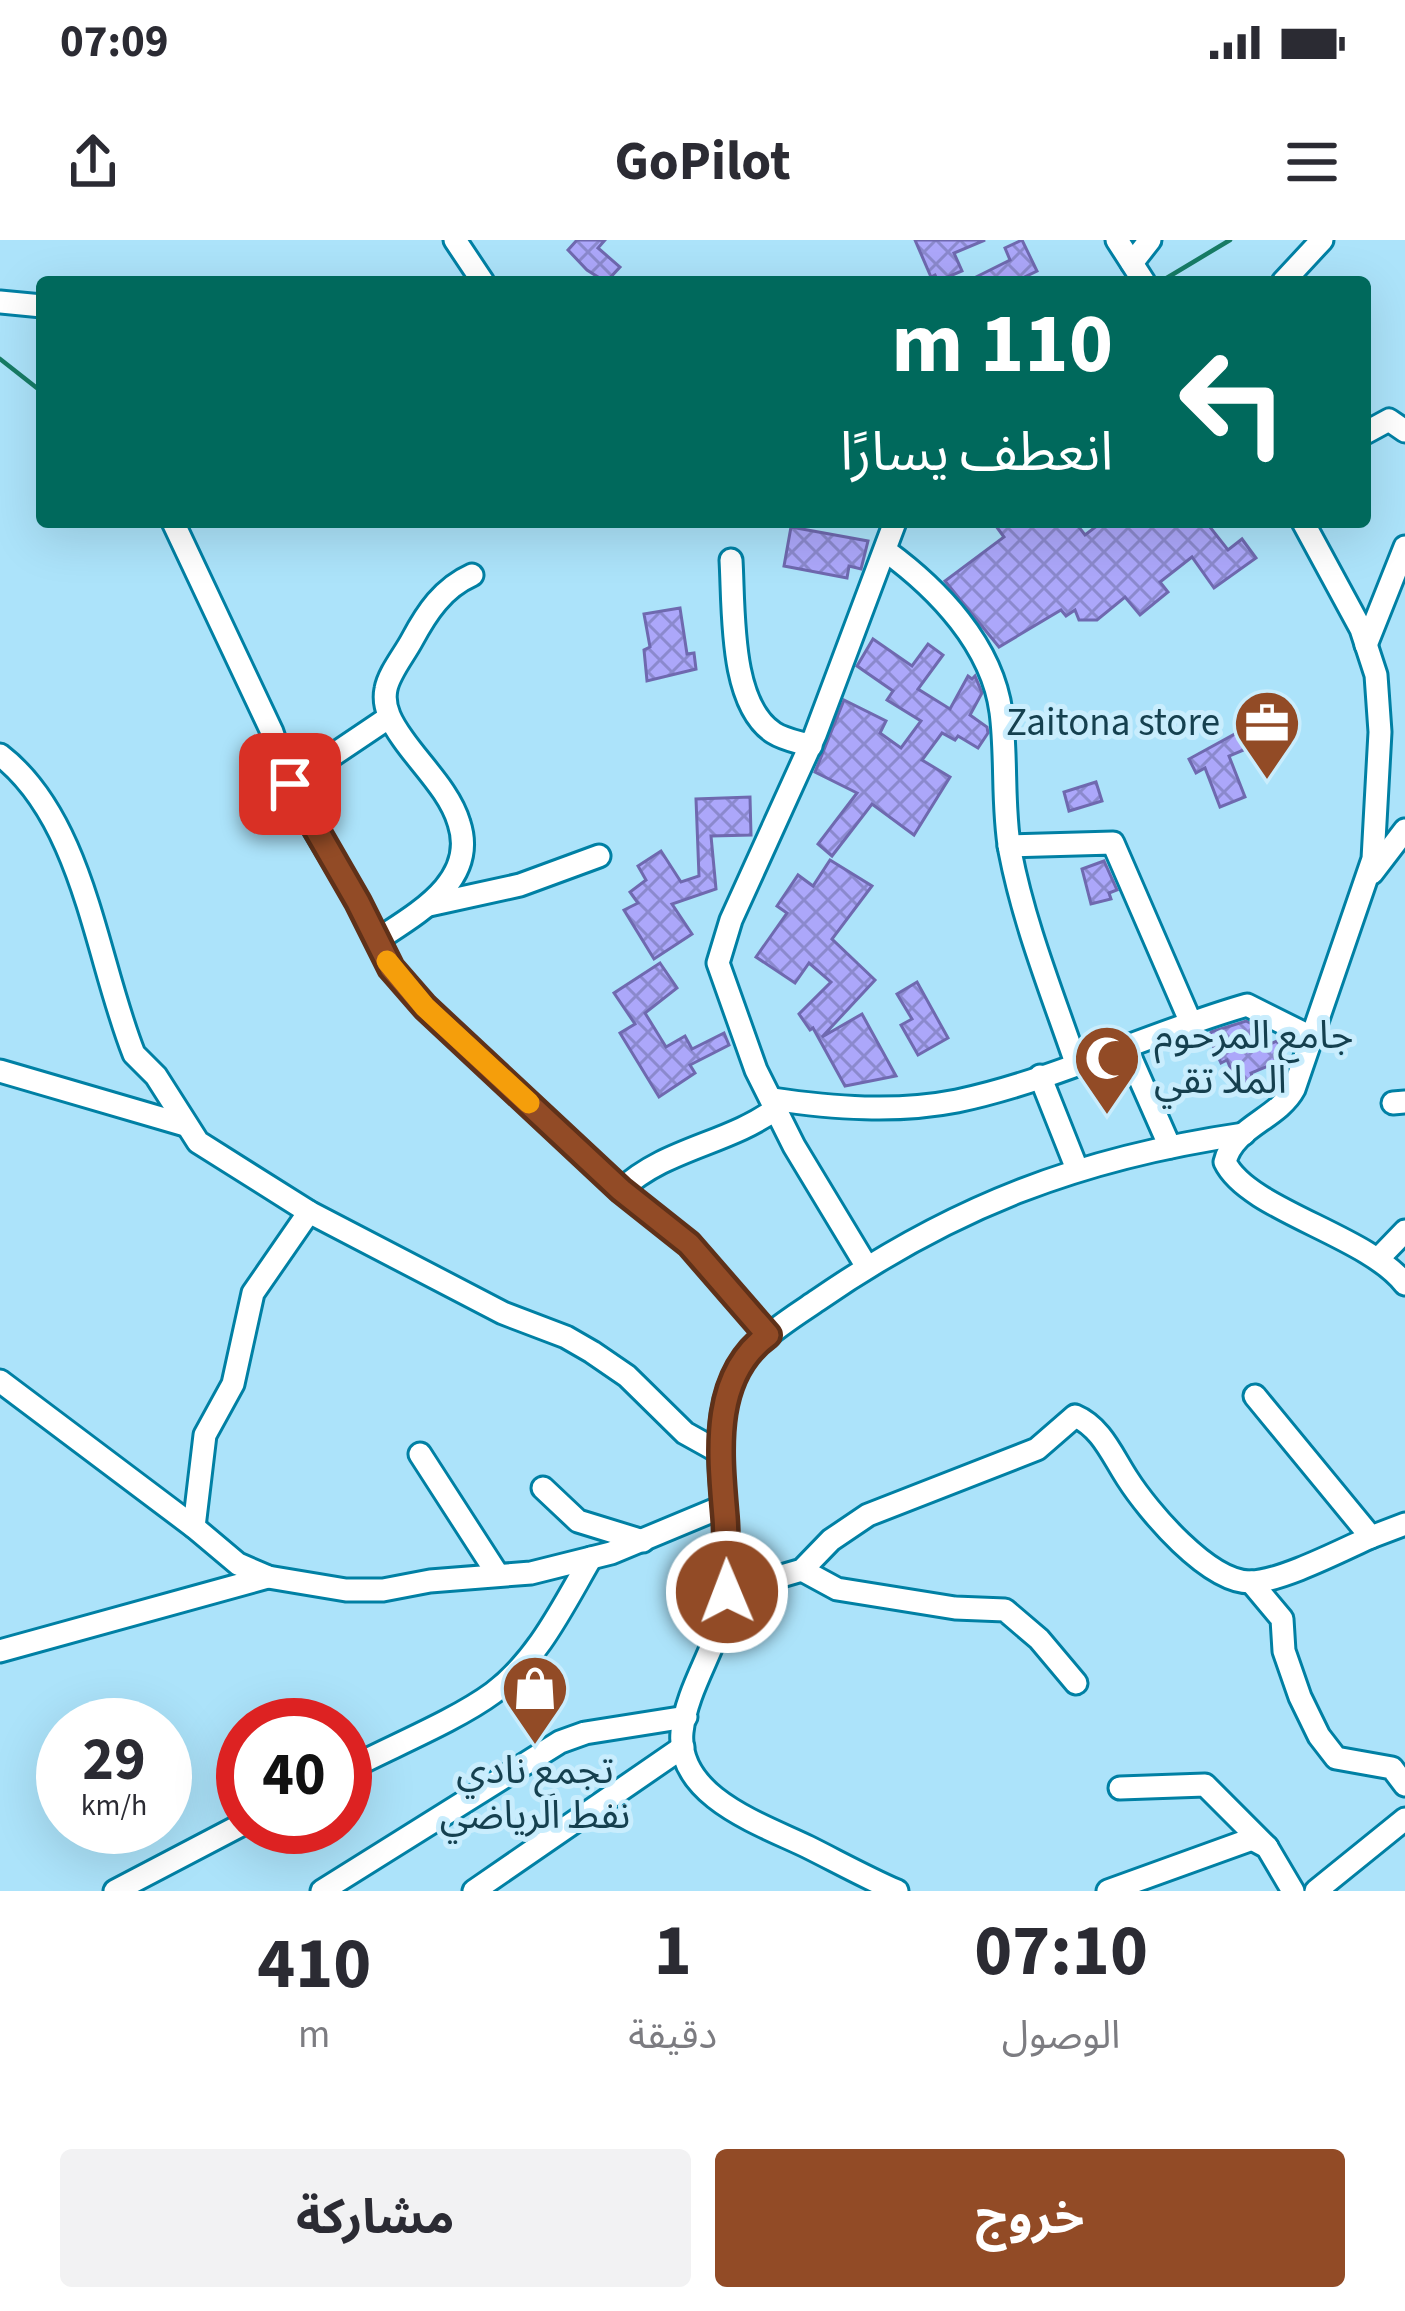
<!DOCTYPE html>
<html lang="ar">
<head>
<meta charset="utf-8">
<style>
	body { margin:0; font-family:"Source Sans 3","Noto Sans Arabic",sans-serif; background:#f2f2f3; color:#2b2b33; direction:rtl; height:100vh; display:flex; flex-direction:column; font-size:45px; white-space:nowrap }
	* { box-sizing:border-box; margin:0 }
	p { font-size:39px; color:#7c7c81 }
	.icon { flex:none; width:66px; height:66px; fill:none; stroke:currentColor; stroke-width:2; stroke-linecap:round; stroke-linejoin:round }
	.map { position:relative; height:1651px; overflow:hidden; direction:ltr }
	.drawer { display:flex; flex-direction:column; background:#fff; flex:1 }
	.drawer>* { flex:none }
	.guide { position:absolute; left:36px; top:36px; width:1335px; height:252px; border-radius:12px; box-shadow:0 12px 48px #0002; direction:rtl; background:#00695c; color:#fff; overflow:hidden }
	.speed { position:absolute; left:36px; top:1458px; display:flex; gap:24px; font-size:60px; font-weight:700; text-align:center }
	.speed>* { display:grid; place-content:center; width:156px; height:156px; border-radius:50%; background:#fff; box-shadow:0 12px 48px #0002; line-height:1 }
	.speed small { font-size:30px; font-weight:400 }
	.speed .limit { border:18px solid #d22; background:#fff; color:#111 }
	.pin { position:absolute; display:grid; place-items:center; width:102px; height:102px; color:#fff; margin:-51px; border-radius:24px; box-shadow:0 6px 18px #0006 }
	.me { position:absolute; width:132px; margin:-66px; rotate:359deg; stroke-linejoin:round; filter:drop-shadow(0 0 9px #0008) }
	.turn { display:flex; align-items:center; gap:42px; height:252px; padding:0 60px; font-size:54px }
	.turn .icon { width:156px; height:156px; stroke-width:2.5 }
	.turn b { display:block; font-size:84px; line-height:102px }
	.eta { display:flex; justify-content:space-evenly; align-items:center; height:204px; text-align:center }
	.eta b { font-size:72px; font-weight:700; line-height:84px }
	.button { display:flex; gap:24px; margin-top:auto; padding:24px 60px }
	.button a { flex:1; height:138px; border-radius:12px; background:#924b26; color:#fff; font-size:48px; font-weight:700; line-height:138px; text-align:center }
	.button a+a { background:#f2f2f3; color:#2b2b33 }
	.status { display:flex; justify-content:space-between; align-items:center; height:84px; padding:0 60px; background:#fff; direction:ltr }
	.status svg { height:33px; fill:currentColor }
	header { display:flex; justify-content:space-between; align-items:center; height:156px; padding:0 60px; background:#fff; font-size:54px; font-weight:700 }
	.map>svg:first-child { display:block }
</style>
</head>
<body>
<div class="status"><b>07:09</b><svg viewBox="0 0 49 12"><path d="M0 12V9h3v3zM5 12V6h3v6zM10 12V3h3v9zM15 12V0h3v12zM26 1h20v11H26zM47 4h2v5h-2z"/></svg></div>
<header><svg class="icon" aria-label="menu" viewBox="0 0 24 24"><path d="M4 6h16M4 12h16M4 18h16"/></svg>GoPilot<svg class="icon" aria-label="share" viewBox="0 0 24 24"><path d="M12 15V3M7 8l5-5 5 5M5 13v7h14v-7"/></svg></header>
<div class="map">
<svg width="1405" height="1651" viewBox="0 0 1405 1651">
	<defs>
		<pattern id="building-cross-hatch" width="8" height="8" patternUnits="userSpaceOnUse" patternTransform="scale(3)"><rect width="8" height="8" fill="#aca7fa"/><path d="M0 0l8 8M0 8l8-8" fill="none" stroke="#8b89cd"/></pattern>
	</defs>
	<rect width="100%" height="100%" fill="#ace3fa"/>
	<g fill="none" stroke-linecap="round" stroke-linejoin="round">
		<g stroke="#177c65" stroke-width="4.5">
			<polyline points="1160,42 1230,0"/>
			<polyline points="0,119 42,152"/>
		</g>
	</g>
	<g fill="url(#building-cross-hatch)" stroke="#6f69af" stroke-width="3">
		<polygon points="577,0 605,0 598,8 620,27 606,42 587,30 568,10"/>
		<polygon points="915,0 985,0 954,13 962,31 938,41 935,35 931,37"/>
		<polygon points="1022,0 1037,31 1014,42 966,42 1010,20 1005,8"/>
		<polygon points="993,282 1075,282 1085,295 1102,282 1206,282 1228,310 1242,299 1256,318 1214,348 1192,317 1160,342 1168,352 1140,375 1125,357 1097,380 1079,380 1075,370 1066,376 1061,370 999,407 945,341 1004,297"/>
		<polygon points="791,287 868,301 861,329 849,326 847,338 784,326"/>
		<polygon points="680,368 687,414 694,413 696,429 647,441 644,410 650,407 644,374"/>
		<polygon points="873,399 912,426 928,404 943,415 918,449 950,469 968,436 972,439 975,436 982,453 970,475 987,487 988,493 978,508 958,496 955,500 942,493 922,520 950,537 914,595 872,564 832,616 818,604 857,553 815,532 844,460 886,481 880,493 901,508 921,481 887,460 893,451 857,426"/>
		<polygon points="1244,489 1251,507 1229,516 1245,557 1220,567 1205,528 1196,533 1189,519"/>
		<polygon points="1096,542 1102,561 1069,571 1064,552"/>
		<polygon points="750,557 751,595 711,596 716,649 672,664 692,694 654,719 624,670 638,663 630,652 646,640 638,626 661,611 681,642 699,636 696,559"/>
		<polygon points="830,620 872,646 832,699 875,740 822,797 862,774 896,836 845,846 813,788 810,790 799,774 831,742 809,723 795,743 756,717 787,673 777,666 798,635 813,646"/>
		<polygon points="1104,621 1117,650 1109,653 1111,659 1091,664 1082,629"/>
		<polygon points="660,723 677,748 645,773 666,807 685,796 692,809 724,793 729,805 690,825 695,833 659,857 620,793 635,784 614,753"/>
		<polygon points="917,742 948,798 918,815 901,785 912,779 897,754"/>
		<polygon points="1246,781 1258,787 1266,806 1277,801 1285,819 1251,833 1254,841 1239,848 1227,820 1221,823 1210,799 1211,792"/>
	</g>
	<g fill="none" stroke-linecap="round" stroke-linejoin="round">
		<defs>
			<g id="minor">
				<polyline points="455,0 483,42"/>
				<polyline points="1117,0 1144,42"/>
				<polyline points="1132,23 1150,0"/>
				<polyline points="1283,42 1322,0"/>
				<polyline points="0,62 42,66"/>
				<polyline points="1365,193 1389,180 1405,191"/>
				<polyline points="173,282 272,492 293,554 358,662 391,728 425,767 621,950 689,1004 768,1095"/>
				<path d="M1303 282 1361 389 1376 435 1380 492 1373 619 1294 849C1278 879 1233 887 1225 922 1248 970 1367 995 1405 1044"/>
				<path d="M886 311C938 349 992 405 1001 472 1007 518 1002 566 1010 611 1024 684 1052 753 1076 823"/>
				<path d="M731 320C734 369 729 464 774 493 785 500 799 502 811 506"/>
				<polyline points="1366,405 1405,307"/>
				<path d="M0 515C84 580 96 719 134 814L156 836 198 902 309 972 503 1073 566 1097 592 1112 627 1136 685 1193 721 1213"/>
				<polyline points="290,544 388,478"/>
				<polyline points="1009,606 1113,603 1191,783"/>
				<polyline points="1372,633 1405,590"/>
				<polyline points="429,665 520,645 599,616"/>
				<path d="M377 700C416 674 478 641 459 583 450 552 421 525 403 499 393 485 382 468 386 449 389 433 404 415 412 400 427 372 443 348 472 335"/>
				<polyline points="1125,805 1170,907"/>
				<polyline points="0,831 185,885"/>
				<polyline points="1040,836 1077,929"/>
				<path d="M772 859C833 868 896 873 957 861 1056 840 1149 793 1247 765L1313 798"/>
				<polyline points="1393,863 1405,862"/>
				<path d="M621 950C665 908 729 904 777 868"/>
				<polyline points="1378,1019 1405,991"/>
				<polyline points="867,1027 794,906 756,830 718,723 731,680 815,495 895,282"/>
				<polyline points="0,1141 194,1287 238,1324 268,1337 346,1350 383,1350 430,1341 531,1333 611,1313 724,1266"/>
				<polyline points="1255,1156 1371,1297 1405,1284"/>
				<polyline points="420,1214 498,1335"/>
				<polyline points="543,1248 578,1281 643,1301"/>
				<polyline points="194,1287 205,1195 233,1144 253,1053 309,972"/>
				<polyline points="802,1330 837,1349 955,1368 1005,1370 1039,1399 1076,1443"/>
				<path d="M726 1334 771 1339 802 1330 831 1300 868 1275 1037 1209 1075 1176C1101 1187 1112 1215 1127 1238 1148 1271 1208 1342 1250 1342 1280 1342 1342 1310 1371 1297"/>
				<polyline points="1251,1342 1282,1379 1284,1411 1300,1457 1319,1496 1336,1518 1392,1528 1405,1545"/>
				<polyline points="0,1411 268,1337"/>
				<path d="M345 1531C388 1508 455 1481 493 1453 538 1419 563 1366 591 1318"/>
				<polyline points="1120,1548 1205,1545 1267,1607"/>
				<polyline points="115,1651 243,1584"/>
				<polyline points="322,1651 560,1502 585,1493 686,1477"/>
				<polyline points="474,1651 683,1507"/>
				<path d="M897 1651C867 1638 838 1622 808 1607 763 1585 676 1557 682 1492 687 1444 722 1402 727 1354 733 1287 706 1212 729 1147 744 1106 784 1083 818 1060 954 966 1080 918 1244 894"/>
				<polyline points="1108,1651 1252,1599 1267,1607 1293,1651"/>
				<polyline points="1316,1651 1405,1579"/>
			</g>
		</defs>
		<use href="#minor" stroke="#0080a4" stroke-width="27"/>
		<use href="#minor" stroke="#fff" stroke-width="21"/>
	</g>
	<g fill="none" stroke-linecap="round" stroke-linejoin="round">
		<defs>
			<path id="route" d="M290 544 358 662 391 728 425 767 621 950 689 1004 768 1095C710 1137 720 1215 725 1277 727 1302 725 1327 727 1352"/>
		</defs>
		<use href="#route" stroke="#5f3119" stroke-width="30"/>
		<use href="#route" stroke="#924b26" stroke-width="21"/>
		<polyline stroke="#f59e0b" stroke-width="21" points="387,721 425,767 529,863"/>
	</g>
	<defs>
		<symbol id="office-pin" viewBox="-11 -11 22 30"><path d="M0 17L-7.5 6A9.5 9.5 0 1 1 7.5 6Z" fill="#924b26" stroke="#c9edfd"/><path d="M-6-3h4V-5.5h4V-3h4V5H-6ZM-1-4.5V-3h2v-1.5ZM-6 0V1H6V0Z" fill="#fff"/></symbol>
		<symbol id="mosque-pin" viewBox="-11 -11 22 30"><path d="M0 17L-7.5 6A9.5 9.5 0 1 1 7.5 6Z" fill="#924b26" stroke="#c9edfd"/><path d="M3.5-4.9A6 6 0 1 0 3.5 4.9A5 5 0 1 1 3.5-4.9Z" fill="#fff"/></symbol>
		<symbol id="shop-pin" viewBox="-11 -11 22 30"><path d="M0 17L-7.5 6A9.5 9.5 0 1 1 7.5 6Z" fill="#924b26" stroke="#c9edfd"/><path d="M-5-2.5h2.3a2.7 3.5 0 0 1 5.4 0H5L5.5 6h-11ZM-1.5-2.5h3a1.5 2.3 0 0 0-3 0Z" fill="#fff"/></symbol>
	</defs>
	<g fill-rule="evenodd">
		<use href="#office-pin" x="1229" y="445" width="76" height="104"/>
		<use href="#mosque-pin" x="1069" y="780" width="76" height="104"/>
		<use href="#shop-pin" x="497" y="1410" width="76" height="104"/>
	</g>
	<g text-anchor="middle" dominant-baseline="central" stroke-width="10" stroke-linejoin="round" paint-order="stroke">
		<g font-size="39" fill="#15404f" stroke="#c9edfd" text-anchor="end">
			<text x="1220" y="483">Zaitona store</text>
			<text x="1154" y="796" text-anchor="start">جامع المرحوم<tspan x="1154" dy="45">الملا تقي</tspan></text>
			<text x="535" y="1531" text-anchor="middle">تجمع نادي<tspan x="535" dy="45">نفط الرياضي</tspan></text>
		</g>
	</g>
</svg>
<div class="speed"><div>29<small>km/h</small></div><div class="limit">40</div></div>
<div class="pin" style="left:290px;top:544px;background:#d93025"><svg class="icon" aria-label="arrive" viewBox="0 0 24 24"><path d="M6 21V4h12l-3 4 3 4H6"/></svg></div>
<svg class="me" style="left:727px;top:1352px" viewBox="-20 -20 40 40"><circle r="17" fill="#924b26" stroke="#fff" stroke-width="3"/><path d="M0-11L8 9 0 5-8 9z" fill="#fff"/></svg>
<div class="guide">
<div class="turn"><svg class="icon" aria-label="left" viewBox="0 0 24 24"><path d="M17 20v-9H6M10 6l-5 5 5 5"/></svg><div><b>110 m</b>انعطف يسارًا</div></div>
</div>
</div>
<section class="drawer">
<div class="eta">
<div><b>07:10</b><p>الوصول</p></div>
<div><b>1</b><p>دقيقة</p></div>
<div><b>410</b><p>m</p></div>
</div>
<div class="button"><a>خروج</a><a>مشاركة</a></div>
</section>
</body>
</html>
